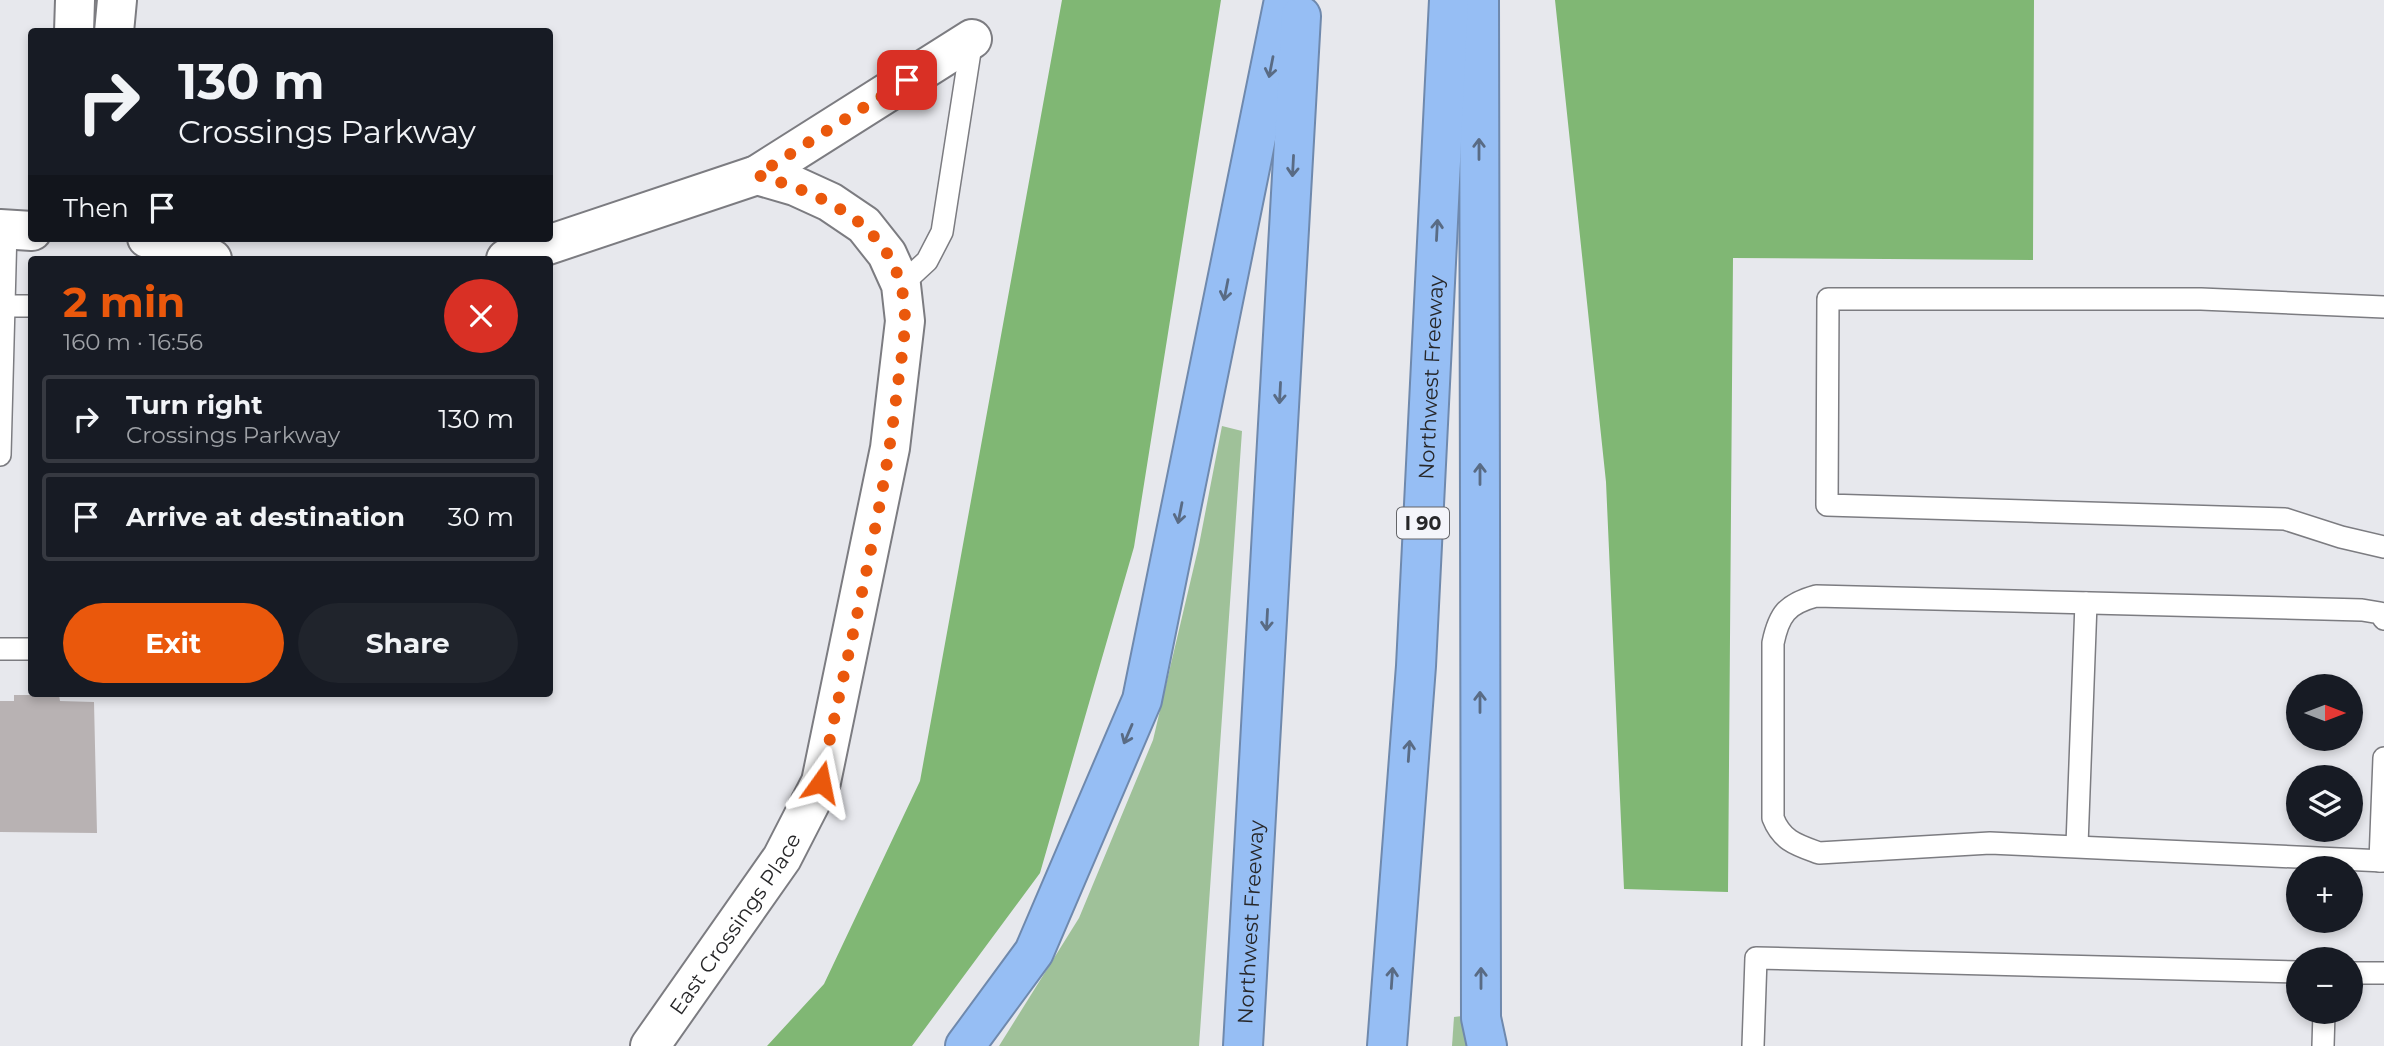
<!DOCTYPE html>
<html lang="en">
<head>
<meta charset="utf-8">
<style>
	body { margin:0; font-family:Montserrat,sans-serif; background:#20242c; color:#f1f3f6; height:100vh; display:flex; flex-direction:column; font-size:26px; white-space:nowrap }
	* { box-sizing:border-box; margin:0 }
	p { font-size:23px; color:#9ea1a6 }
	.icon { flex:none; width:38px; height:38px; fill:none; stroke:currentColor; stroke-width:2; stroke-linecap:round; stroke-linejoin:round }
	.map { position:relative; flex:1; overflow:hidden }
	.drawer { position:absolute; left:28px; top:256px; width:525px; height:441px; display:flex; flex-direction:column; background:#171b24; border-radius:7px; box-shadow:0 4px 10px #0003 }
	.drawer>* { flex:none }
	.top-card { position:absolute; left:28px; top:28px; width:525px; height:214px; border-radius:7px; box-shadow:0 4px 10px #0003; background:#171b24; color:#f1f3f6; overflow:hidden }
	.needle { width:46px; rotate:90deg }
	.controls { position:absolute; left:2286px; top:674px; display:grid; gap:14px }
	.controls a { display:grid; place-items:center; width:77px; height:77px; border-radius:50%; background:#171b24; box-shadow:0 4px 10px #0003; font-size:35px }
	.pin { position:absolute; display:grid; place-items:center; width:60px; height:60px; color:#fff; margin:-30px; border-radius:14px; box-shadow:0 4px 10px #0006 }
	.me { position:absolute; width:77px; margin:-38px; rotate:12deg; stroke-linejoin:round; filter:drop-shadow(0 0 5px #0008) }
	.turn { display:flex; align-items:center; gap:24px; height:147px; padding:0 35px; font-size:32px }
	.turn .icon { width:91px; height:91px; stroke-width:2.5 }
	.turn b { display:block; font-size:49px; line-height:60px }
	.then { display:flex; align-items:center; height:66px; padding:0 35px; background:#0003; gap:14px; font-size:26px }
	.round { display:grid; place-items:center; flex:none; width:74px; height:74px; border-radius:37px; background:#20242c }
	.head { display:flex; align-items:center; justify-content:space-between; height:119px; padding:0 35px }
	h1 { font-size:42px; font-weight:700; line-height:52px; color:#ea580c }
	.button { display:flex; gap:14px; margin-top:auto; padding:14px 35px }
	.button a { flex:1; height:80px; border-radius:42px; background:#ea580c; color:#fff; font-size:28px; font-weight:700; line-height:80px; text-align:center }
	.button a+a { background:#20242c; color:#f1f3f6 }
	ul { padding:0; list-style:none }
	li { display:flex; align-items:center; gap:21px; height:88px; margin:0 14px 10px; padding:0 21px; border:4px solid #363941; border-radius:7px }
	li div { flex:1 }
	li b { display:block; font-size:26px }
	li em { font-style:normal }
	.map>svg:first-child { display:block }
</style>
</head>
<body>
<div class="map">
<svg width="2384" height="1046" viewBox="0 0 2384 1046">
	<rect width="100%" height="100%" fill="#e7e8ed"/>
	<g fill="#9fc199">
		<polygon points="1222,426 1242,431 1199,1046 999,1046 1079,918 1153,740 1199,545"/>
		<polygon points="1470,1015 1471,1046 1452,1046 1454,1017"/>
	</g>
	<g fill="#80b774">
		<polygon points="1062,0 1221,0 1134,547 1040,873 912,1046 767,1046 824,984 920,781"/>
		<polygon points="1555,0 2034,0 2033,260 1733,258 1728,892 1624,889 1606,482"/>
	</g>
	<polygon fill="#b8b2b3" points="14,695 59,695 60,701 94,702 97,833 0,832 0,701 14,701"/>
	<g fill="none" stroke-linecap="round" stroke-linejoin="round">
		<defs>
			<g id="lane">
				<polyline points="901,285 927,261 942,232 972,39"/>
				<polyline points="5,306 32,306"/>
				<polyline points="2384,307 2201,299 1828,299 1827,505 2285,519 2341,537 2384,547"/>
				<polyline points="0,455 6,229"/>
				<path d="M2384 619 2380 613 2362 610 1816 596C1787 604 1779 614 1773 643V818C1782 841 1797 845 1819 853L1990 843 2384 861"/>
				<polyline points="0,649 32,649"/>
				<polyline points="2077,845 2086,603"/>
				<polyline points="2380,861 2384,758"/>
				<polyline points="2350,973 2384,973"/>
				<polyline points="1753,1046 1756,958 2298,972"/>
				<polyline points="2323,1046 2324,1012"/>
			</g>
			<g id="street">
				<polyline points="74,32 75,0"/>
				<polyline points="114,32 117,0"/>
				<polyline points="0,229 32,231"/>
				<polyline points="147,238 212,259"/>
				<polyline points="506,259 757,175 972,39"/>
				<path id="s1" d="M650 1046 782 858 821 782 890 448 905 321 901 285 887 254 864 225 830 202 795 186 757 175"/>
			</g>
			<g id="highway">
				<polyline points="1479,0 1481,1018 1487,1046"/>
				<polyline points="965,1046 1034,952 1142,700 1284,0"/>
				<path id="s2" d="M1243 1046 1301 16"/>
				<path id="s3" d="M1387 1046 1416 666 1449 0"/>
			</g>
		</defs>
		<use href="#lane" stroke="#7c7c81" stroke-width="24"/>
		<use href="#street" stroke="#7c7c81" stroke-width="42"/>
		<use href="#highway" stroke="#6f89ad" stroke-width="42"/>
		<use href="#lane" stroke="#fff" stroke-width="21"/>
		<use href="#street" stroke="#fff" stroke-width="38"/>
		<use href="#highway" stroke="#96bef4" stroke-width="38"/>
	</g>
	<defs><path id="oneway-shaft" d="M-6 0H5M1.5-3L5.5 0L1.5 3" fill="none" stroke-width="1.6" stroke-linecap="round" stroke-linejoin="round" transform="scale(1.75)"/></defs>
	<g stroke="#596b84">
		<use href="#oneway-shaft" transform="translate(1271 67) rotate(101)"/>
		<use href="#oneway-shaft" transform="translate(1479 149) rotate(-90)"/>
		<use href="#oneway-shaft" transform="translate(1293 166) rotate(93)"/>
		<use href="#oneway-shaft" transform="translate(1437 230) rotate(-87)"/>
		<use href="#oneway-shaft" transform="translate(1226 290) rotate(101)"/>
		<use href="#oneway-shaft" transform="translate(1280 393) rotate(93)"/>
		<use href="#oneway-shaft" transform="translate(1480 474) rotate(-90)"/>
		<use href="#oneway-shaft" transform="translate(1180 513) rotate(101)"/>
		<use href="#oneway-shaft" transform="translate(1267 620) rotate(93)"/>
		<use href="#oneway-shaft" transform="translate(1480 702) rotate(-90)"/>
		<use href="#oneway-shaft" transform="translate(1128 734) rotate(113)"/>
		<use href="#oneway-shaft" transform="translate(1409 751) rotate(-86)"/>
		<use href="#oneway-shaft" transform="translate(1392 978) rotate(-86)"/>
		<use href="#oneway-shaft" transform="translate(1481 978) rotate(-90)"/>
	</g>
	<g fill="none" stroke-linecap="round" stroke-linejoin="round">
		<path stroke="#ea580c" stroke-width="12" stroke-dasharray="0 21.6" d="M821 782C847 652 882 522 897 391 901 357 910 320 901 286 884 219 815 192 757 175L907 80"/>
	</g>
	<g text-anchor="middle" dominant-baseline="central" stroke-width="7" stroke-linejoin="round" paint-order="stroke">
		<rect fill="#f4f5fa" stroke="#646568" stroke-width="2" x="1397" y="507.5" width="52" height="31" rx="5"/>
		<g font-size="19" font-weight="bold" fill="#272729">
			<text x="1423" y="523">I 90</text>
		</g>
		<g font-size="21" fill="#272729" stroke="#f4f5fa">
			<text stroke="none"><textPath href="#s3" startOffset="670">Northwest Freeway</textPath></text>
			<text stroke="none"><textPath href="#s2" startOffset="124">Northwest Freeway</textPath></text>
			<text stroke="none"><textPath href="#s1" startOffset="149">East Crossings Place</textPath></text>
		</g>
	</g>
</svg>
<div class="controls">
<a><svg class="needle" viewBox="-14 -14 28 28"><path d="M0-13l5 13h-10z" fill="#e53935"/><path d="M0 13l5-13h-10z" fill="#9ea1a6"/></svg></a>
<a><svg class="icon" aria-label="layers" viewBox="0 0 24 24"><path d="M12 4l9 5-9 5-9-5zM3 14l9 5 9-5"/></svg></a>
<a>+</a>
<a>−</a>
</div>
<div class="pin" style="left:907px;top:80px;background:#d93025"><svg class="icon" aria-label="arrive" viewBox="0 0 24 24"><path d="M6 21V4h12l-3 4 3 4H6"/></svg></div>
<svg class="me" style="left:821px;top:782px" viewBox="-20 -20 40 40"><path d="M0-17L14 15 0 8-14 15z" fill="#ea580c" stroke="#fff" stroke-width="4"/></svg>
<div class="top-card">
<div class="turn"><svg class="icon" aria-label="right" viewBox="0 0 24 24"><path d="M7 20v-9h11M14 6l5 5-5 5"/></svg><div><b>130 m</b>Crossings Parkway</div></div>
<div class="then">Then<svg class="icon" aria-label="arrive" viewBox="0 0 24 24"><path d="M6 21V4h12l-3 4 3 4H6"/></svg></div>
</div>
<section class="drawer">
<div class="head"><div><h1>2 min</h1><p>160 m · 16:56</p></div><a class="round" style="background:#d93025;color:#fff"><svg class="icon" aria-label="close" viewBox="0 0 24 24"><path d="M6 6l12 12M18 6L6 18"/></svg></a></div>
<ul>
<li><svg class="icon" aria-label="right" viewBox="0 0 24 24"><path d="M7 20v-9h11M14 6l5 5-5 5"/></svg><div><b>Turn right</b><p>Crossings Parkway</p></div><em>130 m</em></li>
<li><svg class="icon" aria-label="arrive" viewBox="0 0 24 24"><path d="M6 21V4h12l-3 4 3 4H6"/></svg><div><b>Arrive at destination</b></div><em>30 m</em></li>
</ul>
<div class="button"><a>Exit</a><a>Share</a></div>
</section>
</div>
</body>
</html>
